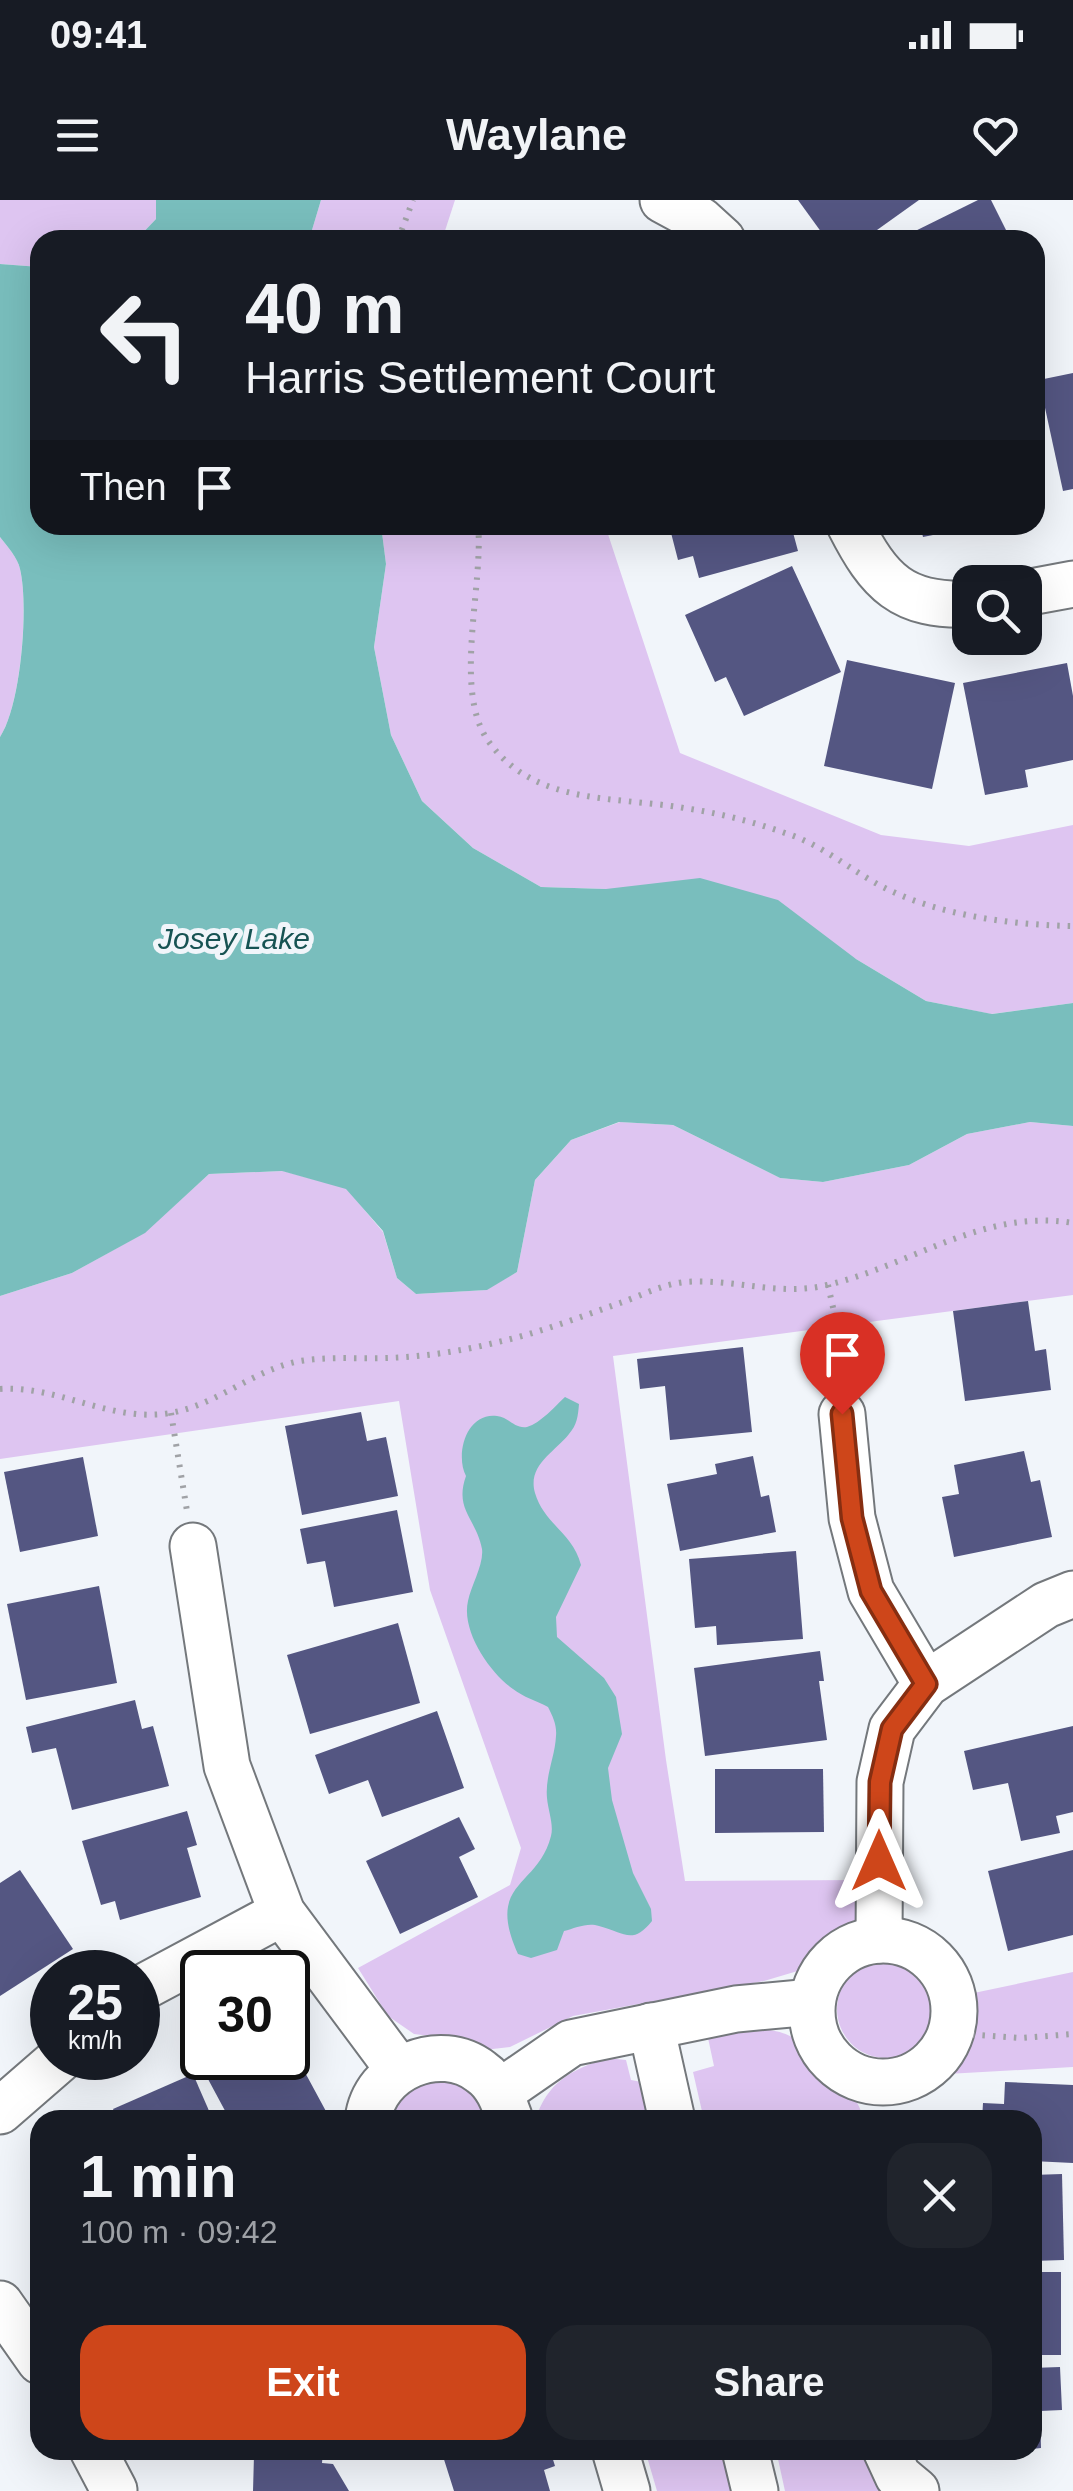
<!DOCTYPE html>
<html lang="en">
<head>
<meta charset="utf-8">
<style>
	body { margin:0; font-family:Arial,sans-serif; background:#20242c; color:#f1f3f6; height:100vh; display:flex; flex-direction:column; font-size:38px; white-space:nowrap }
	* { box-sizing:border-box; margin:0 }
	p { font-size:32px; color:#9ea1a6 }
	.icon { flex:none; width:55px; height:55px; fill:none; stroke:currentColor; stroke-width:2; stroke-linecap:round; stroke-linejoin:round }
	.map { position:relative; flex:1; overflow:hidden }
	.sheet { position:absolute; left:30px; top:1910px; width:1012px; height:350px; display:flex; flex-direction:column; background:#171b24; border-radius:30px; box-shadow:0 10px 40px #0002 }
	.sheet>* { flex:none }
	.top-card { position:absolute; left:30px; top:30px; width:1015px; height:305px; border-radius:30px; box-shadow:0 10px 40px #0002; background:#171b24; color:#f1f3f6; overflow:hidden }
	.fabs { position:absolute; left:952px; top:365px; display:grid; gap:20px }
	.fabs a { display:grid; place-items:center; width:90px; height:90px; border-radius:20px; background:#171b24; box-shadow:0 10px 40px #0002; font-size:50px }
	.speed { position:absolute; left:30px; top:1750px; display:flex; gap:20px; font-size:50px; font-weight:700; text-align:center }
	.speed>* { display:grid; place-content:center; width:130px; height:130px; border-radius:50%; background:#171b24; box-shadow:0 10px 40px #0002; line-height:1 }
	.speed small { font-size:25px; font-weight:400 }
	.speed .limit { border:5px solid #111; border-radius:15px; background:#fff; color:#111 }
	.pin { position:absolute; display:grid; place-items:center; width:85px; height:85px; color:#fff; margin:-102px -42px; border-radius:50% 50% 50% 0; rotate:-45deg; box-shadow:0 0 10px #0007 }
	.pin .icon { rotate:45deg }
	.me { position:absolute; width:110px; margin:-55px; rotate:0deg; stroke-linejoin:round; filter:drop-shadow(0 0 8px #0008) }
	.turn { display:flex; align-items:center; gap:35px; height:210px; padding:0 50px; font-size:45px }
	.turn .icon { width:130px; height:130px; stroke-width:2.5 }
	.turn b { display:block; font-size:70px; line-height:85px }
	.then { display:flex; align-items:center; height:95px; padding:0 50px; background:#0003; gap:20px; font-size:38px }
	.round { display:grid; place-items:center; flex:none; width:105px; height:105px; border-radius:30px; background:#20242c }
	.summary { display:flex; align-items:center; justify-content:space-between; height:170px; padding:0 50px }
	h1 { font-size:60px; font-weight:700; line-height:75px }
	.cta { display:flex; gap:20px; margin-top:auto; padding:20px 50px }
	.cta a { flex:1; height:115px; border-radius:30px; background:#ce461a; color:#fff; font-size:40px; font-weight:700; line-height:115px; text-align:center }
	.cta a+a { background:#20242c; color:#f1f3f6 }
	.status { display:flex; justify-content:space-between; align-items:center; height:70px; padding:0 50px; background:#171b24; direction:ltr }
	.status svg { height:28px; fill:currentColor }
	header { display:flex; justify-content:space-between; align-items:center; height:130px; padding:0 50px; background:#171b24; font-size:45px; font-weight:700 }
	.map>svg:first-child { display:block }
</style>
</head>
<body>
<div class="status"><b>09:41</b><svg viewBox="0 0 49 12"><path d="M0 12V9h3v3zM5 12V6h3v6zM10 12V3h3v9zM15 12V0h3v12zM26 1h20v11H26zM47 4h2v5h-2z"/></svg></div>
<header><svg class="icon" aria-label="menu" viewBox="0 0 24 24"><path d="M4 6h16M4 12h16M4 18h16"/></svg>Waylane<svg class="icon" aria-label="heart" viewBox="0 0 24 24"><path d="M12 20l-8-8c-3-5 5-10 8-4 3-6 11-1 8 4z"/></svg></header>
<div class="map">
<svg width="1073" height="2291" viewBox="0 0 1073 2291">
	<rect width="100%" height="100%" fill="#f1f5fa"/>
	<g fill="#dec5f1">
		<polygon points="0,0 156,0 156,19 136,40 40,40 40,67 0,64"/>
		<polygon points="321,0 455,0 442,40 309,40"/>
		<polygon points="381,325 605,325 680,553 881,635 969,646 1073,625 1073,803 991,814 926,801 856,759 606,689 541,687 473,648 422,601 391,535 374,447 386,364"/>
		<path d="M0 337C7 346 18 358 20 369 29 406 21 506 0 537Z"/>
		<polygon points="620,922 673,925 780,978 823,982 909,965 967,934 1030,922 1073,926 1073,1095 613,1156 666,1560 685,1681 868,1680 864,1709 838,1744 801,1770 764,1781 573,1816 510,1847 484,1850 455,1839 414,1834 388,1816 358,1768 510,1685 521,1648 430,1390 399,1201 0,1259 0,1096 72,1073 144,1033 209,974 283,971 346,988 383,1032 397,1078 416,1094 486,1090 517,1072 535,980 571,940"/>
		<circle cx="886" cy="1809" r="49"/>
		<path d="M1073 1772V1867L947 1874C971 1848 979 1829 969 1794Z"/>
		<path d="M737 1829C756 1829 775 1828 792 1837 805 1844 810 1855 819 1865 836 1883 860 1894 863 1920H704L693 1872 714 1866 708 1838Z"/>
		<path d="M607 1858 626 1860 631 1880 652 1884 660 1920H535C548 1882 569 1871 607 1858Z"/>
		<path d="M433 1878C463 1881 478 1892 489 1920H389C398 1895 409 1887 433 1878Z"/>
		<polygon points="645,2250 730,2250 738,2291 657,2291"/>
		<polygon points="776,2250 873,2250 895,2291 785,2291"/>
	</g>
	<g fill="#79bebd">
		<polygon points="156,0 321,0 309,40 136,40 156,19"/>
		<path d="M0 64 40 67V325H381L386 364 374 447 391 535 422 601 473 648 541 687 606 689 700 678 778 700 856 759 926 801 992 814 1073 803V926L1030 922 967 934 909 965 823 982 780 978 673 925 619 922 571 940 535 980 517 1072 487 1090 416 1094 397 1078 383 1031 346 989 282 971 209 974 145 1033 72 1073 0 1096V537C21 506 29 406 20 369 18 358 7 346 0 337Z"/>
		<path d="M565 1197 579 1204C578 1216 577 1225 569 1234 555 1252 527 1265 535 1293 544 1324 573 1333 581 1365L556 1417 557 1437 604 1478 616 1497 622 1534 608 1568 612 1600 633 1673 651 1709 652 1721C632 1746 624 1732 599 1726 588 1722 575 1728 564 1731L557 1750 531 1758 518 1754C485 1681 538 1688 551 1636 554 1625 548 1610 547 1598 545 1576 555 1557 556 1536 557 1525 553 1517 548 1507 537 1501 523 1497 513 1489 490 1473 461 1431 468 1401 471 1386 484 1364 482 1349 476 1318 454 1310 466 1276 455 1255 466 1212 497 1216 509 1217 514 1229 527 1227 541 1223 555 1206 565 1197Z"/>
	</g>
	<g fill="#545682">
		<polygon points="798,0 919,0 863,40 827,40"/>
		<polygon points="978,0 991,0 1007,32 996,40 897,40"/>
		<polygon points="1073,173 1073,289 1063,291 1039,180"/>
		<polygon points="669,325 791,325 798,351 699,378 693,356 678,360"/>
		<polygon points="920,325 973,325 973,327 923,337"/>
		<polygon points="792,366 841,472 744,516 726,477 715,482 685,415"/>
		<polygon points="847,460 955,483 932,589 824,566"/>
		<polygon points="1067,463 1073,496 1073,560 1025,570 1028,587 985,595 963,483"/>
		<polygon points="1028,1101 1035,1151 1046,1149 1051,1190 965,1201 953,1111"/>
		<polygon points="743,1147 752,1232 670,1240 665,1186 640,1189 637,1159"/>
		<polygon points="361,1212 367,1241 386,1237 398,1296 302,1315 285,1226"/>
		<polygon points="1024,1251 1031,1282 1040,1280 1052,1337 954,1357 942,1297 959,1294 954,1265"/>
		<polygon points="753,1256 761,1297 769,1295 776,1332 680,1351 667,1284 717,1274 715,1264"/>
		<polygon points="83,1257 98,1336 20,1352 4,1272"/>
		<polygon points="397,1310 413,1392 334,1407 325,1361 307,1364 300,1329"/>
		<polygon points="796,1351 803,1439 717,1445 716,1426 695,1428 689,1359"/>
		<polygon points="99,1386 117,1483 26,1500 7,1404"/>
		<polygon points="398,1423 420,1503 310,1534 287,1455"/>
		<polygon points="820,1451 824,1481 819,1481 827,1540 705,1556 694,1468"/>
		<polygon points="135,1500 142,1529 153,1526 169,1586 72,1610 56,1548 32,1553 26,1527"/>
		<polygon points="437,1511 464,1588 382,1617 368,1580 329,1594 315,1555"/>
		<polygon points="1073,1526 1073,1612 1056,1616 1060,1633 1021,1641 1008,1583 973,1590 964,1551"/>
		<polygon points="715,1569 823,1569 824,1632 715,1633"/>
		<polygon points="187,1611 197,1645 187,1648 201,1697 120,1720 115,1701 101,1705 82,1641"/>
		<polygon points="459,1617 475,1649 459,1657 478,1697 400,1734 366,1661"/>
		<polygon points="1073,1650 1073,1735 1008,1751 988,1671"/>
		<polygon points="20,1670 73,1749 0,1796 0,1683"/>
		<polygon points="288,1841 328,1915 319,1920 230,1920 194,1853 202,1849 202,1858 288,1858"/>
		<polygon points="193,1874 213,1920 118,1920 113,1909"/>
		<polygon points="1005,1882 1073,1885 1073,1963 1032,1961 1032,1920 982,1920 983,1903 1004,1904"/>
		<polygon points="1062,1974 1064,2060 1032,2061 1032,1975"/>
		<rect x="1032" y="2072" width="29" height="83"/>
		<polygon points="1060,2167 1062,2210 1040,2211 1041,2248 1032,2249 1032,2168"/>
		<polygon points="297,2250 323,2250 322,2263 333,2264 349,2291 253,2291 254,2255 301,2257"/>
		<polygon points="441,2250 550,2250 555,2266 544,2270 550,2291 454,2291"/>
	</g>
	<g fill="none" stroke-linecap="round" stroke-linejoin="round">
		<defs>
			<g id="minor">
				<polyline points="663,0 700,20 722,40"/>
				<path d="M850 325C879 382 902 407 970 404"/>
				<polyline points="1025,393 1073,384"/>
				<polyline points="842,1214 852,1318 871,1391 926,1484"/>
				<polyline points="193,1346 227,1566 282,1713 399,1870"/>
				<polyline points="879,1740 880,1582 892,1529 926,1484 1046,1405 1073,1394"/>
				<circle cx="883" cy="1811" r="71"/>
				<polyline points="138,1790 282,1713"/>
				<polyline points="651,1826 672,1920"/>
				<polyline points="500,1892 571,1843 736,1809 812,1802"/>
				<polyline points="0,1911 61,1858"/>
				<path d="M368 1920C374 1868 440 1840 481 1872 497 1883 503 1900 509 1917"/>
				<polyline points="0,2104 40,2161"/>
				<polyline points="93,2250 114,2290"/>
				<polyline points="615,2250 627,2291"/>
				<polyline points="745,2250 755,2291"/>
				<polyline points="886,2250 898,2276 916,2291"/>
			</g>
		</defs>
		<use href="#minor" stroke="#74787c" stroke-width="49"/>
		<g stroke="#a0a2a6" stroke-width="6" stroke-dasharray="2.5 8" stroke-linecap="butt">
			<polyline points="398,40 413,0"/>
			<path d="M478 325C484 385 452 492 489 542 535 606 616 596 684 608 719 613 754 622 788 634 822 645 849 669 881 686 936 715 1011 725 1073 726"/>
			<polyline points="828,1085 840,1139 841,1177"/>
			<path d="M0 1189C58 1185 111 1223 170 1213 216 1205 251 1172 295 1162 325 1156 356 1159 386 1158 423 1157 462 1151 498 1142 539 1133 580 1117 620 1103 640 1096 663 1084 685 1082 733 1078 779 1097 827 1085 910 1066 984 1008 1073 1023"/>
			<polyline points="171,1213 187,1311"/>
			<polyline points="951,1833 1021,1838 1073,1834"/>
		</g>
		<use href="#minor" stroke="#fff" stroke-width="45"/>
	</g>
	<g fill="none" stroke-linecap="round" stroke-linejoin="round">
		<defs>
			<polyline id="route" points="842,1214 852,1318 871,1391 926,1484 892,1529 880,1582 879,1661"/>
		</defs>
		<use href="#route" stroke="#862e11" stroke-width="25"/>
		<use href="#route" stroke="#ce461a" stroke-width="18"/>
	</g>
	<g text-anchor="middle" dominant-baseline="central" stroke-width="10" stroke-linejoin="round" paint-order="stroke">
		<g font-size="30" font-style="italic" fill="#175353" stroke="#f1f5fa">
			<text x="234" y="738">Josey Lake</text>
		</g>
	</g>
</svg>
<div class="fabs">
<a><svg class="icon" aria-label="search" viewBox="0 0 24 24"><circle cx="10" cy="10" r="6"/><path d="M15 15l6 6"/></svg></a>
</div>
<div class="speed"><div>25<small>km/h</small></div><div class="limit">30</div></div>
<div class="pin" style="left:842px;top:1214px;background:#d93025"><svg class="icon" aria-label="arrive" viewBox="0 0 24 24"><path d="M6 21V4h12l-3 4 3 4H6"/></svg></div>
<svg class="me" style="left:879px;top:1661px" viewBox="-20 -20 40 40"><path d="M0-17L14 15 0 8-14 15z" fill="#ce461a" stroke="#fff" stroke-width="4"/></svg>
<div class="top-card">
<div class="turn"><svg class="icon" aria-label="left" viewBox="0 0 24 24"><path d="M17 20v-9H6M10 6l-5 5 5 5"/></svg><div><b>40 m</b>Harris Settlement Court</div></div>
<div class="then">Then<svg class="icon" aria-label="arrive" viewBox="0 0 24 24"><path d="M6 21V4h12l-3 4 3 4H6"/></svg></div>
</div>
<section class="sheet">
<div class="summary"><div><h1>1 min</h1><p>100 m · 09:42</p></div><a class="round"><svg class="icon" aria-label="close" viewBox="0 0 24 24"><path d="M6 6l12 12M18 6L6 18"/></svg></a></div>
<div class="cta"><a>Exit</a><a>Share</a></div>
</section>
</div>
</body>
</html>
